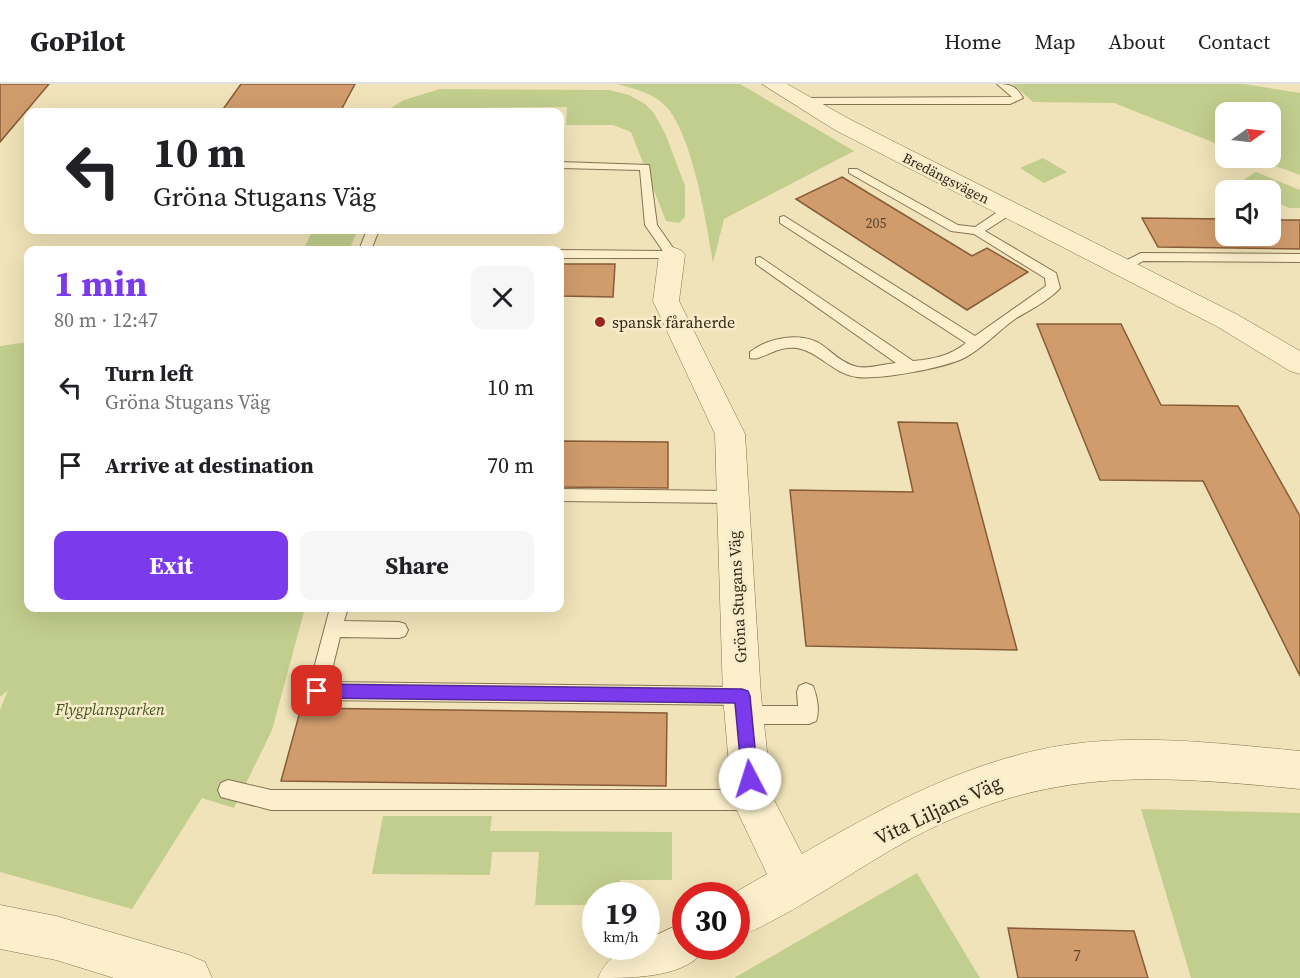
<!DOCTYPE html>
<html lang="en">
<head>
<meta charset="utf-8">
<style>
	body { margin:0; font-family:"Source Serif 4",serif; background:#f6f6f6; color:#202124; height:100vh; display:flex; flex-direction:column; font-size:22px; white-space:nowrap }
	* { box-sizing:border-box; margin:0 }
	p { font-size:20px; color:#757577 }
	.icon { flex:none; width:33px; height:33px; fill:none; stroke:currentColor; stroke-width:2; stroke-linecap:round; stroke-linejoin:round }
	.map { position:relative; flex:1; overflow:hidden }
	.panel { position:absolute; left:24px; top:162px; width:540px; height:366px; display:flex; flex-direction:column; background:#fff; border-radius:12px; box-shadow:0 6px 24px #0002 }
	.panel>* { flex:none }
	.hud { position:absolute; left:24px; top:24px; width:540px; height:126px; border-radius:12px; box-shadow:0 6px 24px #0002; background:#fff; color:#202124; overflow:hidden }
	.needle { width:39px; rotate:76deg }
	.fabs { position:absolute; left:1215px; top:18px; display:grid; gap:12px }
	.fabs a { display:grid; place-items:center; width:66px; height:66px; border-radius:12px; background:#fff; box-shadow:0 6px 24px #0002; font-size:30px }
	.speed { position:absolute; left:582px; top:798px; display:flex; gap:12px; font-size:30px; font-weight:700; text-align:center }
	.speed>* { display:grid; place-content:center; width:78px; height:78px; border-radius:50%; background:#fff; box-shadow:0 6px 24px #0002; line-height:1 }
	.speed small { font-size:15px; font-weight:400 }
	.speed .limit { border:9px solid #d22; background:#fff; color:#111 }
	.pin { position:absolute; display:grid; place-items:center; width:51px; height:51px; color:#fff; margin:-26px; border-radius:12px; box-shadow:0 3px 9px #0006 }
	.me { position:absolute; width:66px; margin:-33px; rotate:355deg; stroke-linejoin:round; filter:drop-shadow(0 0 4px #0008) }
	.turn { display:flex; align-items:center; gap:21px; height:126px; padding:0 30px; font-size:27px }
	.turn .icon { width:78px; height:78px; stroke-width:2.5 }
	.turn b { display:block; font-size:42px; line-height:51px }
	.round { display:grid; place-items:center; flex:none; width:63px; height:63px; border-radius:12px; background:#f6f6f6 }
	.head { display:flex; align-items:center; justify-content:space-between; height:102px; padding:0 30px }
	h1 { font-size:36px; font-weight:700; line-height:45px; color:#7c3aed }
	.cta { display:flex; gap:12px; margin-top:auto; padding:12px 30px }
	.cta a { flex:1; height:69px; border-radius:12px; background:#7c3aed; color:#fff; font-size:24px; font-weight:700; line-height:69px; text-align:center }
	.cta a+a { background:#f6f6f6; color:#202124 }
	ul { padding:0; list-style:none }
	li { display:flex; align-items:center; gap:18px; height:78px; padding:0 30px }
	li div { flex:1 }
	li b { display:block; font-size:22px }
	li em { font-style:normal }
	header { display:flex; align-items:center; gap:36px; box-sizing:border-box; height:84px; padding:0 30px; background:#fff; border-bottom:2px solid #e0e0e0 }
	header strong { font-size:28px }
	nav { display:flex; gap:33px; margin-inline-start:auto; font-size:21px }
	.map>svg:first-child { display:block }
</style>
</head>
<body>
<header>
<strong>GoPilot</strong>
<nav><a>Home</a><a>Map</a><a>About</a><a>Contact</a></nav>
</header>
<div class="map">
<svg width="1300" height="894" viewBox="0 0 1300 894">
	<rect width="100%" height="100%" fill="#f0e3b9"/>
	<g fill="#c2ce8d">
		<path d="M617 0H740L854 67 724 135 713 179C706 137 694 61 670 27 657 10 636 5 617 0Z"/>
		<polygon points="1013,0 1244,0 1300,9 1300,91 1254,74 1270,74 1270,28 1226,28 1225,63 1114,19 1033,18"/>
		<polygon points="440,5 609,6 629,11 645,20 653,28 665,49 685,102 685,133 679,139 666,137 631,48 613,41 566,41 567,23 467,24 466,28 384,28 404,16"/>
		<polygon points="1043,74 1067,88 1044,99 1020,84"/>
		<polygon points="1256,88 1300,106 1300,124 1289,124 1271,115 1270,106 1253,106 1239,99"/>
		<polygon points="313,146 358,146 349,166 303,166"/>
		<polygon points="28,258 28,524 305,524 272,646 234,724 202,714 132,825 0,788 0,626 8,606 0,613 0,262"/>
		<polygon points="1141,725 1300,729 1300,894 1191,894"/>
		<polygon points="383,732 492,732 490,747 672,748 672,796 620,796 620,811 596,812 595,821 535,821 539,768 492,768 490,791 372,790"/>
		<polygon points="917,789 980,894 734,894"/>
	</g>
	<g fill="#d09c6c" stroke="#875c38" stroke-width="1.5">
		<polygon points="0,0 49,0 0,58"/>
		<polygon points="241,0 355,0 340,28 221,28"/>
		<polygon points="842,93 972,172 987,164 1028,188 967,226 796,115"/>
		<polygon points="1142,134 1226,135 1226,152 1270,152 1270,136 1300,136 1300,165 1158,163"/>
		<polygon points="560,180 615,180 613,213 560,212"/>
		<polygon points="1037,240 1121,240 1161,321 1238,322 1300,432 1300,592 1203,397 1100,396"/>
		<polygon points="898,338 957,339 1017,566 806,562 790,406 913,408"/>
		<polygon points="560,357 668,358 668,404 560,403"/>
		<polygon points="301,624 667,629 666,702 281,697"/>
		<polygon points="1008,844 1134,847 1148,894 1018,894"/>
	</g>
	<g fill="none" stroke-linecap="round" stroke-linejoin="round">
		<defs>
			<g id="service">
				<path d="M997 0C1011 0 1016 2 1023 14L1010 20H800L795 17 800 14 1012 13Z"/>
				<polygon points="560,78 649,81 657,141 678,171 676,174 560,174 560,166 663,167 645,141 640,86 560,84"/>
				<path d="M849 85H857L958 141 975 143 1005 123H1013V129L985 147 1056 189 1060 204C1049 217 1029 226 1015 235 998 247 982 265 964 274 944 284 879 296 857 293 833 290 820 268 797 264 775 261 761 278 750 274V268C768 254 801 247 822 261 833 269 843 280 858 283 869 285 884 280 896 279L756 180V174L760 173 913 277C933 275 950 272 966 259L780 139V133L784 132 975 252 1046 202 1045 194 974 150 951 147 849 89Z"/>
				<polygon points="367,146 379,146 371,166 359,166"/>
				<polygon points="1141,169 1300,170 1300,178 1143,177 1127,187 1117,187 1117,181"/>
				<polygon points="560,405 731,407 739,413 731,419 560,417"/>
				<polygon points="330,524 348,524 344,537 399,538 405,540 408,546 405,552 399,554 340,553 329,598 742,603 749,606 751,612 749,618 742,621 317,616 310,613 308,607"/>
				<path d="M806 599 813 602C817 612 820 627 816 637L809 640H744L737 637 734 631 737 625 744 622H798L797 608 799 602Z"/>
				<polygon points="228,696 271,706 752,706 759,709 762,716 759,723 752,726 271,726 221,713 218,706 221,699"/>
			</g>
			<g id="minor">
				<path d="M672 163 681 166 685 171 679 217 745 350 761 612 772 712 802 770C876 727 953 685 1038 666 1123 647 1214 659 1300 667V705C1152 691 1051 682 914 753 854 785 799 828 736 854V812H729L767 790 732 716 723 612 715 350 653 217 659 171 663 166Z"/>
				<polygon points="0,821 56,832 189,871 205,878 212,894 114,894 56,876 0,865"/>
				<path d="M686 837V862H707C690 894 634 894 598 894 607 873 624 862 646 862V856Z"/>
			</g>
			<polygon id="tertiary" points="762,0 787,0 851,36 1238,231 1300,267 1300,290 1290,287 1218,243 835,46"/>
		</defs>
		<use href="#service" stroke="#877253" stroke-width="2"/>
		<use href="#minor" stroke="#877253" stroke-width="1"/>
		<use href="#tertiary" stroke="#877253" stroke-width="1"/>
		<use href="#service" fill="#fbefcc" fill-rule="evenodd"/>
		<use href="#minor" fill="#fbefcc" fill-rule="evenodd"/>
		<use href="#tertiary" fill="#fbefcc" fill-rule="evenodd"/>
	</g>
	<polygon fill="#7c3aed" stroke="#51269a" stroke-width="1.5" points="317,600 742,605 748,607 750,612 758,695 756,701 750,703 744,701 742,695 735,619 317,614 312,612 309,607 312,602"/>
	<circle fill="#992620" stroke="#f7ecc9" stroke-width="2" cx="600" cy="238" r="6"/>
	<g text-anchor="middle" dominant-baseline="central" stroke-width="5" stroke-linejoin="round" paint-order="stroke">
		<g font-size="14" fill="#342819" stroke="#f7ecc9">
			<text transform="translate(946 94) rotate(27)">Bredängsvägen</text>
		</g>
		<g font-size="14" fill="#5b452e">
			<text x="876" y="139">205</text>
		</g>
		<g font-size="16" fill="#342819" stroke="#f7ecc9" text-anchor="start">
			<text x="612" y="238">spansk fåraherde</text>
		</g>
		<g font-size="16" fill="#342819" stroke="#f7ecc9">
			<text transform="translate(737 513) rotate(-93)">Gröna Stugans Väg</text>
		</g>
		<g font-size="16" font-style="italic" fill="#42521f" stroke="#f7ecc9">
			<text x="110" y="625">Flygplansparken</text>
		</g>
		<g font-size="16" fill="#5b452e">
			<text x="1077" y="871">7</text>
		</g>
		<g font-size="20" fill="#342819" stroke="#f7ecc9">
			<text transform="translate(938 726) rotate(-25)">Vita Liljans Väg</text>
		</g>
	</g>
</svg>
<div class="fabs">
<a><svg class="needle" viewBox="-14 -14 28 28"><path d="M0-13l5 13h-10z" fill="#e53935"/><path d="M0 13l5-13h-10z" fill="#757577"/></svg></a>
<a><svg class="icon" aria-label="sound" viewBox="0 0 24 24"><path d="M4 9h4l5-4v14l-5-4H4zM17 9q2 3 0 6"/></svg></a>
</div>
<div class="speed"><div>19<small>km/h</small></div><div class="limit">30</div></div>
<div class="pin" style="left:317px;top:607px;background:#d93025"><svg class="icon" aria-label="arrive" viewBox="0 0 24 24"><path d="M6 21V4h12l-3 4 3 4H6"/></svg></div>
<svg class="me" style="left:750px;top:695px" viewBox="-20 -20 40 40"><circle r="19" fill="#fff"/><path d="M0-13L10 11 0 6-10 11z" fill="#7c3aed"/></svg>
<div class="hud">
<div class="turn"><svg class="icon" aria-label="left" viewBox="0 0 24 24"><path d="M17 20v-9H6M10 6l-5 5 5 5"/></svg><div><b>10 m</b>Gröna Stugans Väg</div></div>
</div>
<section class="panel">
<div class="head"><div><h1>1 min</h1><p>80 m · 12:47</p></div><a class="round"><svg class="icon" aria-label="close" viewBox="0 0 24 24"><path d="M6 6l12 12M18 6L6 18"/></svg></a></div>
<ul>
<li><svg class="icon" aria-label="left" viewBox="0 0 24 24"><path d="M17 20v-9H6M10 6l-5 5 5 5"/></svg><div><b>Turn left</b><p>Gröna Stugans Väg</p></div><em>10 m</em></li>
<li><svg class="icon" aria-label="arrive" viewBox="0 0 24 24"><path d="M6 21V4h12l-3 4 3 4H6"/></svg><div><b>Arrive at destination</b></div><em>70 m</em></li>
</ul>
<div class="cta"><a>Exit</a><a>Share</a></div>
</section>
</div>
</body>
</html>
